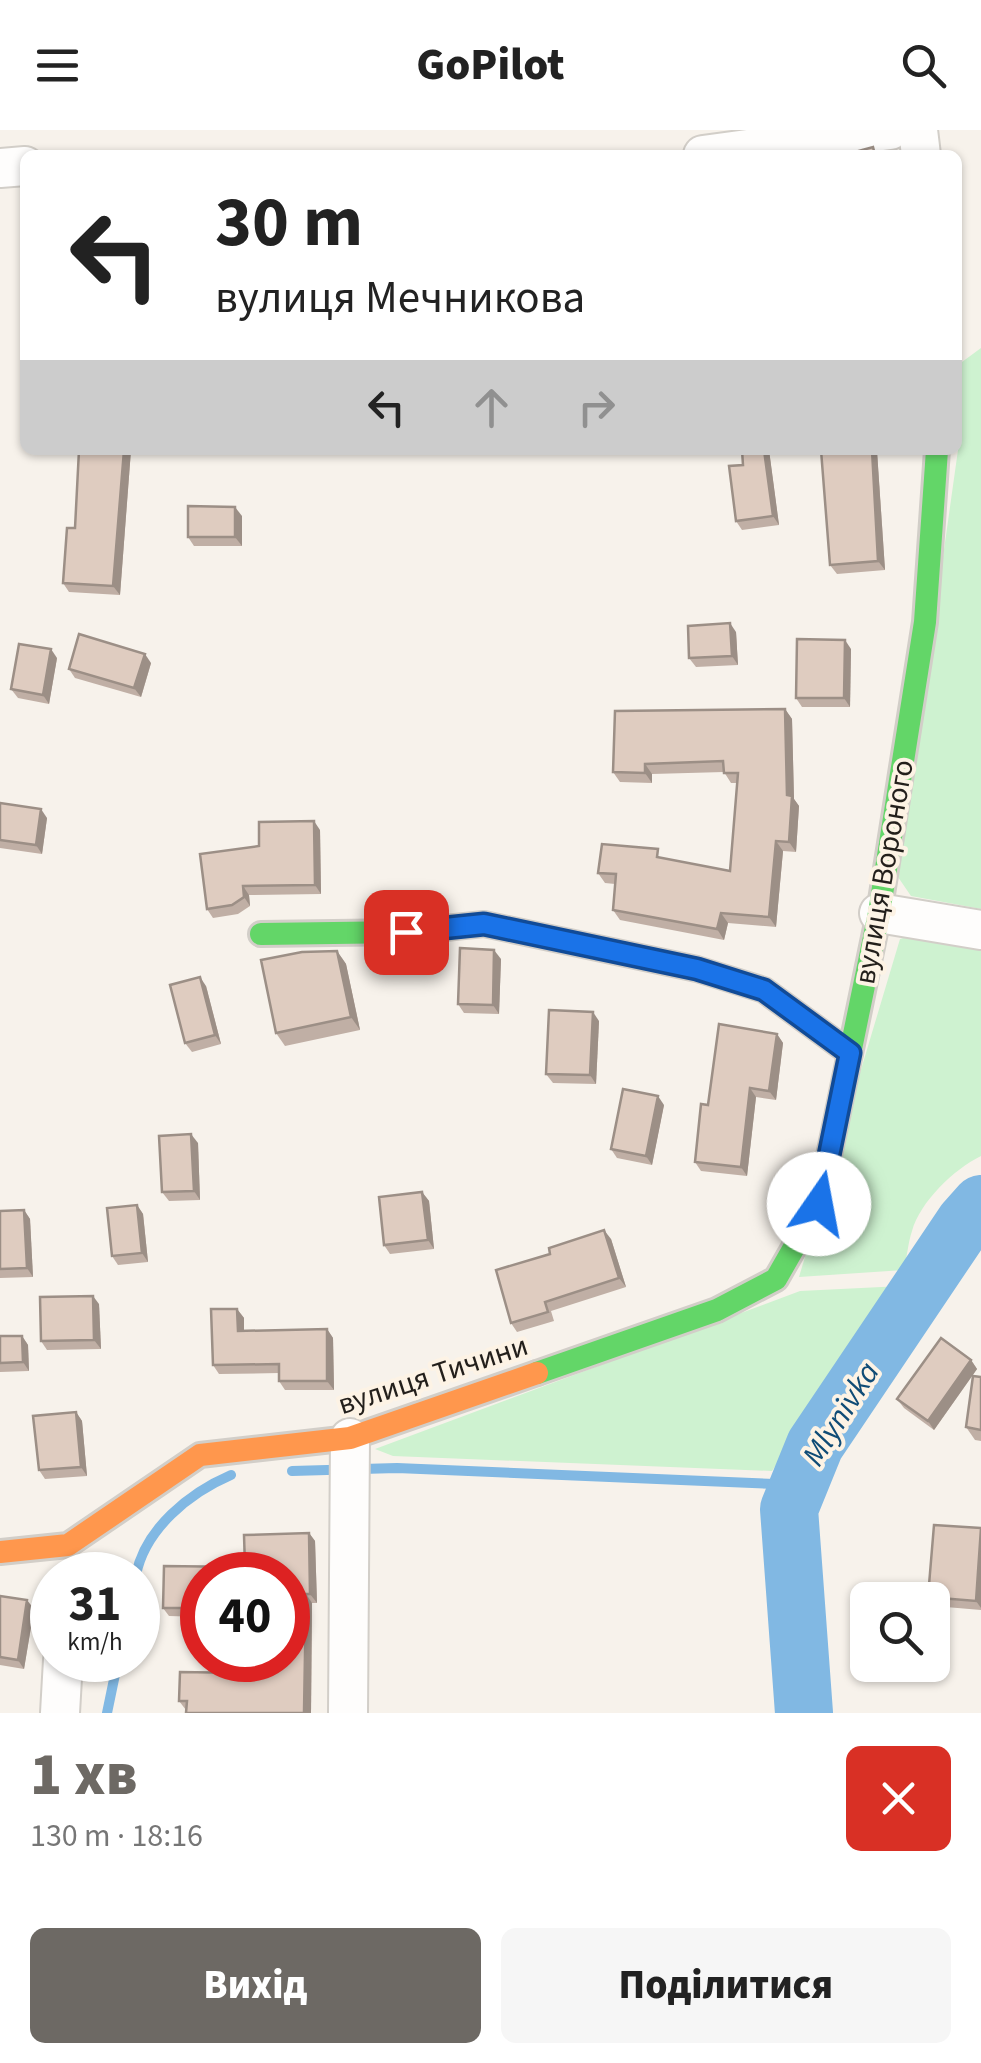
<!DOCTYPE html>
<html lang="uk">
<head>
<meta charset="utf-8">
<style>
	body { margin:0; font-family:"Source Sans 3",sans-serif; background:#f6f6f6; color:#222; height:100vh; display:flex; flex-direction:column; font-size:38px; white-space:nowrap }
	* { box-sizing:border-box; margin:0 }
	p { font-size:32px; color:#767676 }
	.icon { flex:none; width:55px; height:55px; fill:none; stroke:currentColor; stroke-width:2; stroke-linecap:round; stroke-linejoin:round }
	.map { position:relative; height:1583px; overflow:hidden }
	.sheet { display:flex; flex-direction:column; background:#fff; flex:1 }
	.sheet>* { flex:none }
	.guide { position:absolute; left:20px; top:20px; width:942px; height:305px; border-radius:15px; box-shadow:0 2px 8px #0004; background:#fff; color:#222; overflow:hidden }
	.tools { position:absolute; left:850px; top:1452px; display:grid; gap:20px }
	.tools a { display:grid; place-items:center; width:100px; height:100px; border-radius:15px; background:#fff; box-shadow:0 2px 8px #0004; font-size:50px }
	.speed { position:absolute; left:30px; top:1422px; display:flex; gap:20px; font-size:50px; font-weight:700; text-align:center }
	.speed>* { display:grid; place-content:center; width:130px; height:130px; border-radius:50%; background:#fff; box-shadow:0 2px 8px #0004; line-height:1 }
	.speed small { font-size:25px; font-weight:400 }
	.speed .limit { border:15px solid #d22; background:#fff; color:#111 }
	.pin { position:absolute; display:grid; place-items:center; width:85px; height:85px; color:#fff; margin:-42px; border-radius:20px; box-shadow:0 5px 15px #0006 }
	.me { position:absolute; width:110px; margin:-55px; rotate:12deg; stroke-linejoin:round; filter:drop-shadow(0 0 8px #0008) }
	.turn { display:flex; align-items:center; gap:35px; height:210px; padding:0 30px; font-size:45px }
	.turn .icon { width:130px; height:130px; stroke-width:2.5 }
	.turn b { display:block; font-size:70px; line-height:85px }
	.lanes { display:flex; align-items:center; height:95px; padding:0 30px; background:#0003; justify-content:center; gap:50px; direction:ltr }
	.lanes .off { opacity:.35 }
	.round { display:grid; place-items:center; flex:none; width:105px; height:105px; border-radius:15px; background:#f6f6f6 }
	.overview { display:flex; align-items:center; justify-content:space-between; height:170px; padding:0 30px }
	h1 { font-size:60px; font-weight:800; line-height:75px; color:#6d6964 }
	.action { display:flex; gap:20px; margin-top:auto; padding:20px 30px }
	.action a { flex:1; height:115px; border-radius:15px; background:#6d6964; color:#fff; font-size:40px; font-weight:800; line-height:115px; text-align:center }
	.action a+a { background:#f6f6f6; color:#222 }
	header { display:flex; justify-content:space-between; align-items:center; height:130px; padding:0 30px; background:#fff; font-size:45px; font-weight:800 }
	.map>svg:first-child { display:block }
</style>
</head>
<body>
<header><svg class="icon" aria-label="menu" viewBox="0 0 24 24"><path d="M4 6h16M4 12h16M4 18h16"/></svg>GoPilot<svg class="icon" aria-label="search" viewBox="0 0 24 24"><circle cx="10" cy="10" r="6"/><path d="M15 15l6 6"/></svg></header>
<div class="map">
<svg width="981" height="1583" viewBox="0 0 981 1583">
	<rect width="100%" height="100%" fill="#f7f2eb"/>
	<g fill="#cef2d0">
		<polygon points="981,218 981,779 911,766 898,747 958,320 958,270 962,232"/>
		<path d="M913 805 981 818V1026C954 1039 920 1072 912 1101 908 1113 907 1127 904 1140L799 1147 900 809Z"/>
		<polygon points="902,1156 842,1240 844,1254 827,1273 818,1274 772,1341 393,1326 375,1319 800,1161"/>
	</g>
	<g fill="none" stroke-linecap="round" stroke-linejoin="round">
		<g stroke="#81b8e3" stroke-width="10">
			<polyline points="292,1341 397,1338 798,1355"/>
			<path d="M136 1445C145 1399 189 1363 231 1345"/>
			<polyline points="107,1583 118,1530"/>
		</g>
		<polyline stroke="#81b8e3" stroke-width="58" points="804,1583 789,1379 815,1315 965,1092 981,1074"/>
		<defs>
			<g id="street">
				<polyline points="918,0 921,25"/>
				<polyline points="703,25 890,0"/>
				<polyline points="0,38 25,36"/>
				<polyline points="879,783 981,800"/>
				<polyline points="60,1583 63,1530"/>
				<polyline points="348,1583 350,1308"/>
			</g>
			<g id="fast">
				<polyline points="261,804 406,802 484,794 697,839 764,860 850,923"/>
				<polyline points="537,1243 717,1180 776,1149 819,1074 879,783 925,492 937,320"/>
			</g>
			<polyline id="slow" points="0,1422 68,1415 200,1325 350,1308 537,1243"/>
		</defs>
		<use href="#street" stroke="#d2cec8" stroke-width="42"/>
		<use href="#fast" stroke="#d2cec8" stroke-width="28"/>
		<use href="#slow" stroke="#d2cec8" stroke-width="28"/>
		<use href="#street" stroke="#fefdfc" stroke-width="38"/>
		<use href="#fast" stroke="#63d668" stroke-width="22"/>
		<use href="#slow" stroke="#ff974d" stroke-width="22"/>
	</g>
	<g fill="#c0afa5">
		<polygon points="79,320 131,320 120,465 69,462 63,453 75,398"/>
		<polygon points="742,320 769,320 779,395 742,400 736,391 743,335"/>
		<polygon points="821,320 887,320 877,321 885,440 837,444 830,435"/>
		<polygon points="242,386 242,416 194,416 188,407"/>
		<polygon points="736,502 738,535 696,537 689,528"/>
		<polygon points="851,519 850,577 802,577 796,568"/>
		<polygon points="57,528 49,574 18,568 11,559"/>
		<polygon points="151,533 141,567 75,548 69,539"/>
		<polygon points="785,579 792,589 794,669 799,676 796,722 783,721 776,797 728,793 724,810 620,790 613,780 615,754 605,753 598,743 664,728 730,741 737,653 731,653 724,642 652,644 652,653 620,652 613,642"/>
		<polygon points="0,673 47,688 42,724 0,718"/>
		<polygon points="320,700 321,764 249,765 250,776 238,784 213,788 207,779 259,716"/>
		<polygon points="337,821 346,834 360,900 285,916 276,903"/>
		<polygon points="501,829 499,884 464,883 458,874"/>
		<polygon points="206,856 221,914 192,922 185,913"/>
		<polygon points="599,891 596,954 553,953 546,944"/>
		<polygon points="777,904 783,913 776,970 756,967 747,1046 701,1041 695,1032 708,975"/>
		<polygon points="664,975 652,1035 617,1028 611,1019"/>
		<polygon points="198,1013 200,1070 169,1071 162,1062"/>
		<polygon points="422,1062 429,1071 434,1119 390,1124 384,1115"/>
		<polygon points="137,1075 143,1084 148,1132 118,1135 112,1126"/>
		<polygon points="24,1080 30,1089 33,1147 0,1148 0,1081"/>
		<polygon points="611,1109 626,1157 551,1181 554,1191 517,1202 511,1193"/>
		<polygon points="99,1174 101,1219 47,1220 41,1211"/>
		<polygon points="237,1179 244,1188 244,1201 327,1199 333,1208 334,1260 285,1260 279,1251 279,1243 219,1244 213,1235"/>
		<polygon points="0,1206 22,1206 28,1215 29,1241 0,1242"/>
		<polygon points="971,1230 977,1239 934,1300 904,1278 897,1269"/>
		<polygon points="981,1247 981,1311 975,1310 966,1297"/>
		<polygon points="76,1282 82,1291 87,1346 45,1349 39,1340"/>
		<polygon points="981,1398 981,1480 934,1476 932,1470 930,1470 928,1467"/>
		<polygon points="309,1403 315,1411 317,1473 312,1473 311,1583 186,1583 186,1580 179,1571 180,1542 247,1543 247,1530 288,1530 288,1445 202,1445 202,1487 169,1486 163,1478 164,1436 245,1437 244,1405"/>
		<polygon points="0,1466 34,1479 24,1539 0,1535"/>
	</g>
	<g fill="#9c8f86">
		<polygon points="124,320 131,320 120,465 113,456"/>
		<polygon points="764,320 769,320 779,395 773,386"/>
		<polygon points="872,320 877,321 885,440 878,431"/>
		<polygon points="235,377 242,386 242,416 235,407"/>
		<polygon points="730,493 736,502 738,535 732,526"/>
		<polygon points="845,510 851,519 850,577 844,568"/>
		<polygon points="51,519 57,528 49,574 43,565"/>
		<polygon points="145,524 151,533 141,567 134,558"/>
		<polygon points="785,579 792,589 794,669 799,676 796,722 789,712"/>
		<polygon points="645,634 652,644 652,653 645,643"/>
		<polygon points="41,679 47,688 42,724 36,715"/>
		<polygon points="314,691 320,700 321,764 315,755"/>
		<polygon points="776,711 783,721 776,797 769,787"/>
		<polygon points="243,756 249,765 250,776 244,767"/>
		<polygon points="721,783 728,793 724,810 717,799"/>
		<polygon points="494,820 501,829 499,884 493,875"/>
		<polygon points="337,821 346,834 360,900 351,887"/>
		<polygon points="200,847 206,856 221,914 215,905"/>
		<polygon points="593,882 599,891 596,954 590,945"/>
		<polygon points="777,904 783,913 776,970 769,961"/>
		<polygon points="750,958 756,967 747,1046 741,1037"/>
		<polygon points="658,966 664,975 652,1035 646,1026"/>
		<polygon points="191,1004 198,1013 200,1070 194,1061"/>
		<polygon points="422,1062 429,1071 434,1119 428,1110"/>
		<polygon points="137,1075 143,1084 148,1132 142,1123"/>
		<polygon points="24,1080 30,1089 33,1147 27,1138"/>
		<polygon points="604,1100 611,1109 626,1157 619,1148"/>
		<polygon points="93,1166 99,1174 101,1219 94,1210"/>
		<polygon points="237,1179 244,1188 244,1210 238,1201"/>
		<polygon points="327,1199 333,1208 334,1260 327,1251"/>
		<polygon points="22,1206 28,1215 29,1241 23,1232"/>
		<polygon points="971,1230 977,1239 934,1300 928,1291"/>
		<polygon points="76,1282 82,1291 87,1346 81,1337"/>
		<polygon points="309,1403 315,1411 317,1473 310,1464"/>
		<polygon points="981,1407 981,1478 976,1471"/>
		<polygon points="306,1464 312,1473 311,1583 304,1583"/>
		<polygon points="27,1470 34,1479 24,1539 18,1530"/>
	</g>
	<g fill="#dfccc0" stroke="#9c8f86" stroke-width="2.5">
		<polygon points="873,17 875,25 844,25"/>
		<polygon points="79,320 124,320 113,456 63,453 67,398 75,398"/>
		<polygon points="742,320 764,320 773,386 736,391 729,336 743,335"/>
		<polygon points="821,320 872,320 878,431 830,435"/>
		<polygon points="188,376 235,377 235,407 188,407"/>
		<polygon points="730,493 732,526 689,528 688,496"/>
		<polygon points="79,504 145,524 134,558 69,539"/>
		<polygon points="797,509 845,510 844,568 796,568"/>
		<polygon points="19,514 51,519 43,565 11,559"/>
		<polygon points="785,579 787,665 792,666 789,712 776,711 769,787 721,783 717,799 613,780 616,744 598,743 602,714 658,719 657,727 730,741 738,643 724,643 723,631 645,634 645,643 613,642 615,581"/>
		<polygon points="0,673 41,679 36,715 0,710"/>
		<polygon points="314,691 315,755 243,756 244,767 232,775 207,779 200,724 259,716 259,692"/>
		<polygon points="460,818 494,820 493,875 458,874"/>
		<polygon points="337,821 351,887 276,903 261,830 302,822"/>
		<polygon points="200,847 215,905 185,913 170,855"/>
		<polygon points="549,880 593,882 590,945 546,944"/>
		<polygon points="719,894 777,904 769,961 750,958 741,1037 695,1032 701,974 708,975"/>
		<polygon points="623,959 658,966 646,1026 611,1019"/>
		<polygon points="191,1004 194,1061 162,1062 159,1006"/>
		<polygon points="422,1062 428,1110 384,1115 379,1067"/>
		<polygon points="137,1075 142,1123 112,1126 107,1078"/>
		<polygon points="24,1080 27,1138 0,1139 0,1081"/>
		<polygon points="604,1100 619,1148 545,1172 548,1182 511,1193 496,1140 550,1124 549,1118"/>
		<polygon points="93,1166 94,1210 41,1211 40,1167"/>
		<polygon points="211,1179 237,1179 238,1201 327,1199 327,1251 279,1251 279,1234 213,1235"/>
		<polygon points="0,1206 22,1206 23,1232 0,1233"/>
		<polygon points="941,1208 971,1230 928,1291 897,1269"/>
		<polygon points="973,1246 981,1247 981,1300 966,1297"/>
		<polygon points="76,1282 81,1337 39,1340 33,1286"/>
		<polygon points="934,1395 981,1398 976,1471 928,1467"/>
		<polygon points="309,1403 310,1464 306,1464 304,1583 186,1583 187,1571 179,1571 180,1542 247,1543 247,1530 288,1530 288,1445 202,1445 202,1478 163,1478 164,1436 245,1437 244,1405"/>
		<polygon points="0,1466 27,1470 18,1530 0,1527"/>
	</g>
	<g fill="none" stroke-linecap="round" stroke-linejoin="round">
		<defs>
			<polyline id="route" points="406,802 484,794 697,839 764,860 850,923 819,1074"/>
		</defs>
		<use href="#route" stroke="#114b97" stroke-width="25"/>
		<use href="#route" stroke="#1a73e8" stroke-width="18"/>
	</g>
	<g text-anchor="middle" dominant-baseline="central" stroke-width="8" stroke-linejoin="round" paint-order="stroke">
		<g font-size="30" fill="#231f1b" stroke="#fdf3e5">
			<text transform="translate(884 742) rotate(-80)">вулиця Вороного</text>
			<text transform="translate(433 1245) rotate(-18)">вулиця Тичини</text>
		</g>
		<g font-size="32" font-style="italic" fill="#104c76" stroke="#fdf3e5">
			<text transform="translate(841 1284) rotate(-58)">Mlynivka</text>
		</g>
	</g>
</svg>
<div class="tools">
<a><svg class="icon" aria-label="search" viewBox="0 0 24 24"><circle cx="10" cy="10" r="6"/><path d="M15 15l6 6"/></svg></a>
</div>
<div class="speed"><div>31<small>km/h</small></div><div class="limit">40</div></div>
<div class="pin" style="left:406px;top:802px;background:#d93025"><svg class="icon" aria-label="arrive" viewBox="0 0 24 24"><path d="M6 21V4h12l-3 4 3 4H6"/></svg></div>
<svg class="me" style="left:819px;top:1074px" viewBox="-20 -20 40 40"><circle r="19" fill="#fff"/><path d="M0-13L10 11 0 6-10 11z" fill="#1a73e8"/></svg>
<div class="guide">
<div class="turn"><svg class="icon" aria-label="left" viewBox="0 0 24 24"><path d="M17 20v-9H6M10 6l-5 5 5 5"/></svg><div><b>30 m</b>вулиця Мечникова</div></div>
<div class="lanes"><svg class="icon" aria-label="left" viewBox="0 0 24 24"><path d="M17 20v-9H6M10 6l-5 5 5 5"/></svg><svg class="icon off" aria-label="ahead" viewBox="0 0 24 24"><path d="M12 20V5M6 11l6-6 6 6"/></svg><svg class="icon off" aria-label="right" viewBox="0 0 24 24"><path d="M7 20v-9h11M14 6l5 5-5 5"/></svg></div>
</div>
</div>
<section class="sheet">
<div class="overview"><div><h1>1 хв</h1><p>130 m · 18:16</p></div><a class="round" style="background:#d93025;color:#fff"><svg class="icon" aria-label="close" viewBox="0 0 24 24"><path d="M6 6l12 12M18 6L6 18"/></svg></a></div>
<div class="action"><a>Вихід</a><a>Поділитися</a></div>
</section>
</body>
</html>
